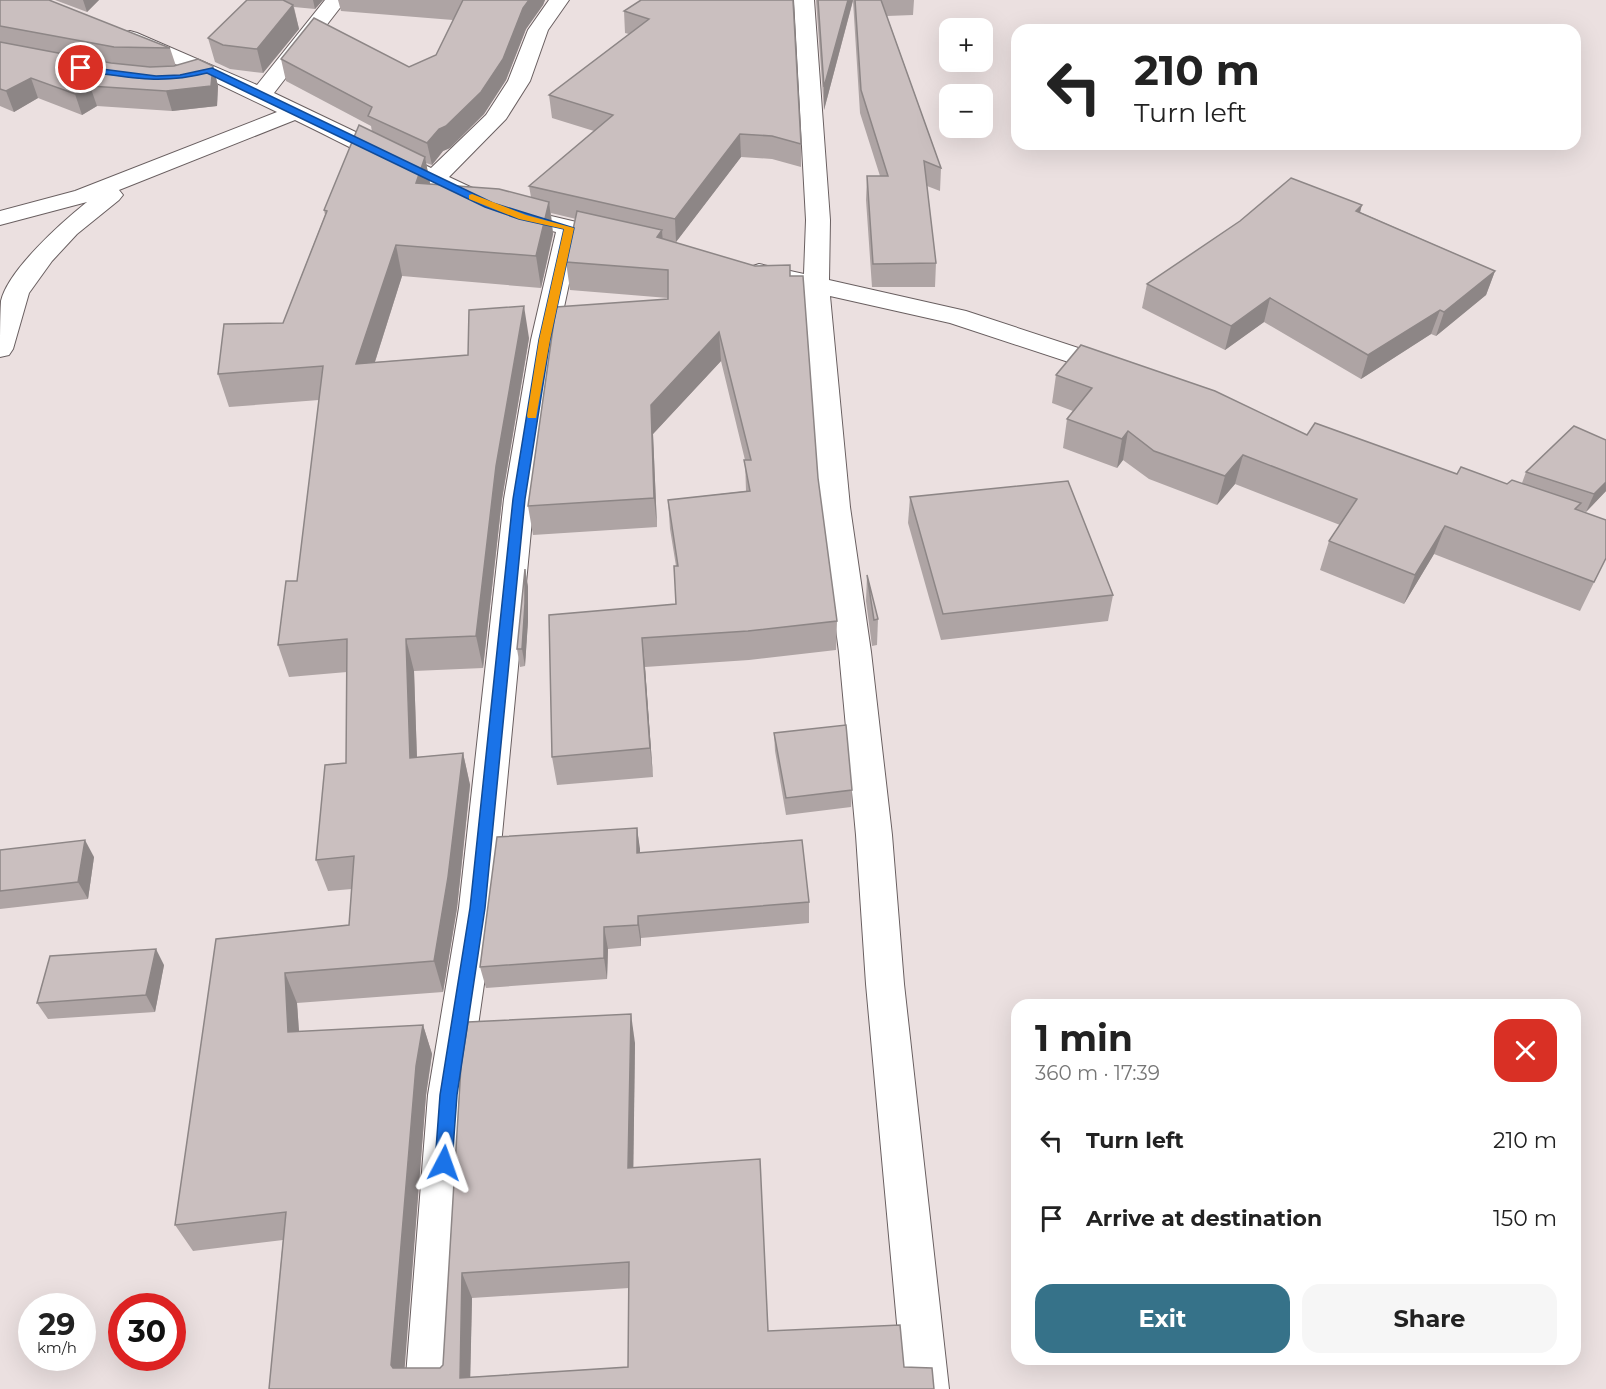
<!DOCTYPE html>
<html lang="en">
<head>
<meta charset="utf-8">
<style>
	body { margin:0; font-family:Montserrat,sans-serif; background:#f6f6f6; color:#222; height:100vh; display:flex; flex-direction:column; font-size:22px; white-space:nowrap }
	* { box-sizing:border-box; margin:0 }
	p { font-size:20px; color:#767676 }
	.icon { flex:none; width:33px; height:33px; fill:none; stroke:currentColor; stroke-width:2; stroke-linecap:round; stroke-linejoin:round }
	.map { position:relative; flex:1; overflow:hidden }
	.sheet { position:absolute; left:1011px; top:999px; width:570px; height:366px; display:flex; flex-direction:column; background:#fff; border-radius:18px; box-shadow:0 6px 24px #0002 }
	.sheet>* { flex:none }
	.top-card { position:absolute; left:1011px; top:24px; width:570px; height:126px; border-radius:18px; box-shadow:0 6px 24px #0002; background:#fff; color:#222; overflow:hidden }
	.tools { position:absolute; left:939px; top:18px; display:grid; gap:12px }
	.tools a { display:grid; place-items:center; width:54px; height:54px; border-radius:12px; background:#fff; box-shadow:0 6px 24px #0002; font-size:30px }
	.speed { position:absolute; left:18px; top:1293px; display:flex; gap:12px; font-size:30px; font-weight:700; text-align:center }
	.speed>* { display:grid; place-content:center; width:78px; height:78px; border-radius:50%; background:#fff; box-shadow:0 6px 24px #0002; line-height:1 }
	.speed small { font-size:15px; font-weight:400 }
	.speed .limit { border:9px solid #d22; background:#fff; color:#111 }
	.pin { position:absolute; display:grid; place-items:center; width:51px; height:51px; color:#fff; margin:-26px; border:3px solid #fff; border-radius:50%; box-shadow:0 2px 6px #0007 }
	.me { position:absolute; width:66px; margin:-33px; rotate:4deg; stroke-linejoin:round; filter:drop-shadow(0 0 4px #0008) }
	.turn { display:flex; align-items:center; gap:21px; height:126px; padding:0 24px; font-size:27px }
	.turn .icon { width:78px; height:78px; stroke-width:2.5 }
	.turn b { display:block; font-size:42px; line-height:51px }
	.round { display:grid; place-items:center; flex:none; width:63px; height:63px; border-radius:18px; background:#f6f6f6 }
	.summary { display:flex; align-items:center; justify-content:space-between; height:102px; padding:0 24px }
	h1 { font-size:36px; font-weight:700; line-height:45px }
	.action { display:flex; gap:12px; margin-top:auto; padding:12px 24px }
	.action a { flex:1; height:69px; border-radius:18px; background:#367289; color:#fff; font-size:24px; font-weight:700; line-height:69px; text-align:center }
	.action a+a { background:#f6f6f6; color:#222 }
	ul { padding:0; list-style:none }
	li { display:flex; align-items:center; gap:18px; height:78px; padding:0 24px }
	li div { flex:1 }
	li b { display:block; font-size:22px }
	li em { font-style:normal }
	.map>svg:first-child { display:block }
</style>
</head>
<body>
<div class="map">
<svg width="1606" height="1389" viewBox="0 0 1606 1389">
	<rect width="100%" height="100%" fill="#ebe0e0"/>
	<g fill="none" stroke-linecap="round" stroke-linejoin="round">
		<defs>
			<g id="minor">
				<path d="M325 0H346L274 93 431 168 486 115 508 81 528 30 549 0H569L548 30 530 81 506 119 449 177 498 200 530 211 627 234 630 239 627 244 618 246 579 237 557 340 534 499 495 908 468 1095 451 1389H405L428 1095 459 908 504 499 531 340 556 232C463 210 380 161 295 120L119 190 123 195 119 200 77 234 52 261 29 293 13 349 9 355 0 357C0 339 0 318 1 301 8 270 62 222 87 202L0 225V211L75 191 277 112 200 75 123 41 119 37 123 33 130 31 137 33 257 85Z"/>
				<polygon points="794,0 814,0 830,220 829,280 966,311 1124,363 1128,369 1124,375 1114,377 950,323 830,296 850,507 871,652 892,835 904,984 949,1389 903,1389 866,984 856,835 839,652 820,507 804,290 750,277 746,272 750,267 759,264 804,274 806,220"/>
			</g>
		</defs>
		<use href="#minor" stroke="#695f60" stroke-width="2"/>
		<use href="#minor" fill="#fff" fill-rule="evenodd"/>
	</g>
	<g fill="#aea4a4" fill-rule="evenodd">
		<polygon points="0,0 170,48 176,66 213,66 218,86 217,106 172,111 97,106 82,115 38,98 14,112 0,106"/>
		<polygon points="55,0 99,0 87,12"/>
		<polygon points="247,0 323,0 315,9 294,7 299,29 263,73 230,69 215,62 208,38"/>
		<path d="M338 0H545L543 5 526 29 506 80 484 114 450 148 443 151 432 165 426 163 430 184 531 197 529 186 594 131 552 118 549 95 629 34 625 33 624 11 641 0 801 144V167L772 159 741 157 676 242 664 240 790 276 837 621 836 650 749 660 645 667 653 777 557 785 552 757 549 615 676 604V566L670 529 668 500 746 491 745 460 721 361 653 434 657 527 533 535 528 506 668 298 570 290 566 262 576 219 551 213 553 234 541 288 402 276 375 362 468 355 529 338 502 499 483 668 414 671 417 757 463 753 470 785 457 908 443 992 297 1003 299 1032 423 1025 432 1054 426 1095 404 1368H440L443 1365 461 1066 635 1043 633 1167 768 1331 904 1367 269 1389 283 1240 193 1251 175 1225 216 939 349 925 352 889 328 891 316 860 346 763 347 672 289 677 278 645 297 581 319 400 229 407 218 374 283 323 325 215 324 210 372 132 371 126 286 81 281 59 409 67 436 55 453 20 341 11ZM629 1288 628 1367 470 1377 472 1298Z"/>
		<polygon points="816,0 914,0 913,15 887,16 941,168 940,191 927,186 936,263 935,287 872,287 866,200 867,176 880,176 860,113 853,1 824,110"/>
		<polygon points="1360,212 1495,271 1486,295 1436,336 1431,334 1361,379 1264,322 1225,350 1142,308 1147,284"/>
		<polygon points="1056,375 1307,435 1457,474 1507,484 1522,483 1526,472 1606,440 1606,491 1586,512 1578,510 1606,558 1580,611 1434,554 1404,604 1320,570 1329,541 1340,525 1235,484 1217,505 1149,479 1123,460 1117,468 1063,448 1067,419 1073,411 1052,403"/>
		<polygon points="910,497 1113,595 1108,621 941,640 908,523"/>
		<polygon points="525,569 528,587 528,621 525,666 520,667 517,649"/>
		<polygon points="867,575 878,619 877,645 872,646 866,601"/>
		<polygon points="774,733 852,790 851,807 786,815 775,751"/>
		<polygon points="637,828 640,853 809,902 809,923 641,938 641,946 608,949 607,979 486,988 480,967"/>
		<polygon points="0,850 94,857 88,899 0,909"/>
		<polygon points="164,965 155,1012 48,1019 37,1003"/>
	</g>
	<g fill="#8d8686">
		<polygon points="83,0 99,0 87,12"/>
		<polygon points="313,0 323,0 315,9"/>
		<polygon points="529,0 545,0 543,5 526,29 506,80 484,114 450,148 443,151 432,165 427,143"/>
		<polygon points="848,0 853,0 824,110 824,87"/>
		<polygon points="293,5 299,29 263,73 257,49"/>
		<polygon points="213,66 218,86 217,106 172,111 166,91"/>
		<polygon points="31,78 38,98 14,112 6,91"/>
		<polygon points="90,86 97,106 82,115 75,94"/>
		<polygon points="740,134 741,157 676,242 675,219"/>
		<polygon points="425,157 431,188 416,183"/>
		<polygon points="549,202 553,234 541,288 536,256"/>
		<polygon points="1362,205 1356,228 1356,211"/>
		<polygon points="662,230 664,259 657,237"/>
		<polygon points="396,245 402,276 364,396 356,364"/>
		<polygon points="1495,271 1486,295 1436,336 1444,312"/>
		<polygon points="1270,298 1264,322 1225,350 1231,326"/>
		<polygon points="524,306 529,338 502,499 483,668 476,636 496,466"/>
		<polygon points="1440,310 1431,334 1361,379 1368,355"/>
		<polygon points="719,332 721,361 653,434 657,527 654,498 651,405"/>
		<polygon points="1128,431 1123,460 1117,468 1122,439"/>
		<polygon points="1243,455 1235,484 1217,505 1225,476"/>
		<polygon points="1606,482 1606,491 1586,512 1594,494"/>
		<polygon points="1445,526 1434,554 1404,604 1415,575"/>
		<polygon points="525,569 528,587 528,621 525,666 522,649"/>
		<polygon points="642,638 645,667 653,777 650,748"/>
		<polygon points="406,639 414,671 418,790 410,758"/>
		<polygon points="463,753 470,785 457,908 443,992 434,961"/>
		<polygon points="637,828 640,849 640,875 637,853"/>
		<polygon points="85,840 94,857 88,899 78,882"/>
		<polygon points="638,916 641,938 641,946 638,925"/>
		<polygon points="604,927 608,949 607,979 604,958"/>
		<polygon points="156,949 164,965 155,1012 146,995"/>
		<polygon points="285,973 297,1003 301,1061 288,1032"/>
		<polygon points="631,1014 635,1043 633,1195 628,1168"/>
		<polygon points="423,1025 432,1054 426,1095 403,1389 391,1365 416,1066"/>
		<polygon points="462,1273 472,1298 470,1389 460,1378"/>
	</g>
	<g fill="#cabfbf" stroke="#8d8686" stroke-width="1.5" fill-rule="evenodd">
		<polygon points="0,0 49,0 170,48 114,47 0,26"/>
		<polygon points="247,0 283,0 293,5 257,49 223,45 208,38"/>
		<polygon points="463,0 529,0 523,8 503,59 481,92 446,126 439,129 427,143 368,116 372,107 281,59 314,18 409,67 436,55"/>
		<polygon points="641,0 793,0 801,144 772,136 740,134 675,219 529,186 613,115 549,95 649,19 624,11"/>
		<polygon points="818,0 848,0 824,87"/>
		<polygon points="855,0 881,0 941,168 924,161 936,263 873,264 867,176 888,176 861,90"/>
		<polygon points="0,42 111,63 150,67 174,66 198,59 213,66 211,86 166,91 90,86 75,94 31,78 6,91 0,89"/>
		<path d="M359 125 425 157 416 183 499 189 549 202 536 256 396 245 356 364 468 355 469 310 524 306 496 466 476 636 406 639 410 758 463 753 448 877 434 961 285 973 288 1032 423 1025 416 1066 391 1365 393 1368H440L443 1365 461 1066 468 1022 631 1014 628 1168 760 1159 768 1331 900 1325 904 1367 932 1368 934 1389H269L286 1212 175 1225 216 939 349 925 354 856 316 860 325 765 346 763 347 639 278 645 286 581H297L323 366 218 374 224 324 283 323 327 211 324 210ZM629 1262 628 1367 460 1378 462 1273Z"/>
		<polygon points="1291,178 1362,205 1356,211 1495,271 1444,312 1440,310 1368,355 1270,298 1231,326 1147,284 1240,221"/>
		<polygon points="577,211 662,230 657,237 755,266 790,265 790,276 803,276 818,478 837,621 748,631 642,638 650,748 552,757 549,615 676,604 674,566 678,566 668,500 750,491 744,460 751,460 719,332 651,405 654,498 528,506 556,307 668,299 668,270 566,262"/>
		<polygon points="1081,345 1215,391 1307,435 1315,423 1457,474 1461,467 1507,484 1512,480 1581,503 1575,509 1606,520 1606,558 1594,582 1445,526 1415,575 1329,541 1357,499 1243,455 1225,476 1154,451 1128,431 1122,439 1067,419 1092,388 1056,375"/>
		<polygon points="1574,426 1606,440 1606,482 1594,494 1526,472"/>
		<polygon points="1068,481 1113,595 943,614 910,497"/>
		<polygon points="525,569 525,603 522,649 517,649"/>
		<polygon points="867,575 878,619 874,620"/>
		<polygon points="846,725 852,790 786,798 774,733"/>
		<polygon points="637,828 637,853 802,840 809,902 638,916 638,925 604,927 604,958 480,967 497,837"/>
		<polygon points="85,840 78,882 0,891 0,850"/>
		<polygon points="156,949 146,995 37,1003 50,956"/>
	</g>
	<path fill="#1a73e8" stroke="#114b97" stroke-width="1.5" d="M78 66 156 76 180 75 212 68 493 203 574 228 550 340 525 499 485 908 457 1095 452 1163 450 1168 444 1171 438 1168 435 1163 440 1095 470 908 513 499 539 340 564 229 519 219 485 207 207 73C159 85 129 77 81 71L78 70Z"/>
	<polygon fill="#f59e0b" points="472,194 526,215 574,228 550,340 536,418 528,418 527,416 539,340 564,229 519,219 469,199 469,195"/>
</svg>
<div class="tools">
<a>+</a>
<a>−</a>
</div>
<div class="speed"><div>29<small>km/h</small></div><div class="limit">30</div></div>
<div class="pin" style="left:81px;top:68px;background:#d93025"><svg class="icon" aria-label="arrive" viewBox="0 0 24 24"><path d="M6 21V4h12l-3 4 3 4H6"/></svg></div>
<svg class="me" style="left:444px;top:1163px" viewBox="-20 -20 40 40"><path d="M0-17L14 15 0 8-14 15z" fill="#1a73e8" stroke="#fff" stroke-width="4"/></svg>
<div class="top-card">
<div class="turn"><svg class="icon" aria-label="left" viewBox="0 0 24 24"><path d="M17 20v-9H6M10 6l-5 5 5 5"/></svg><div><b>210 m</b>Turn left</div></div>
</div>
<section class="sheet">
<div class="summary"><div><h1>1 min</h1><p>360 m · 17:39</p></div><a class="round" style="background:#d93025;color:#fff"><svg class="icon" aria-label="close" viewBox="0 0 24 24"><path d="M6 6l12 12M18 6L6 18"/></svg></a></div>
<ul>
<li><svg class="icon" aria-label="left" viewBox="0 0 24 24"><path d="M17 20v-9H6M10 6l-5 5 5 5"/></svg><div><b>Turn left</b></div><em>210 m</em></li>
<li><svg class="icon" aria-label="arrive" viewBox="0 0 24 24"><path d="M6 21V4h12l-3 4 3 4H6"/></svg><div><b>Arrive at destination</b></div><em>150 m</em></li>
</ul>
<div class="action"><a>Exit</a><a>Share</a></div>
</section>
</div>
</body>
</html>
